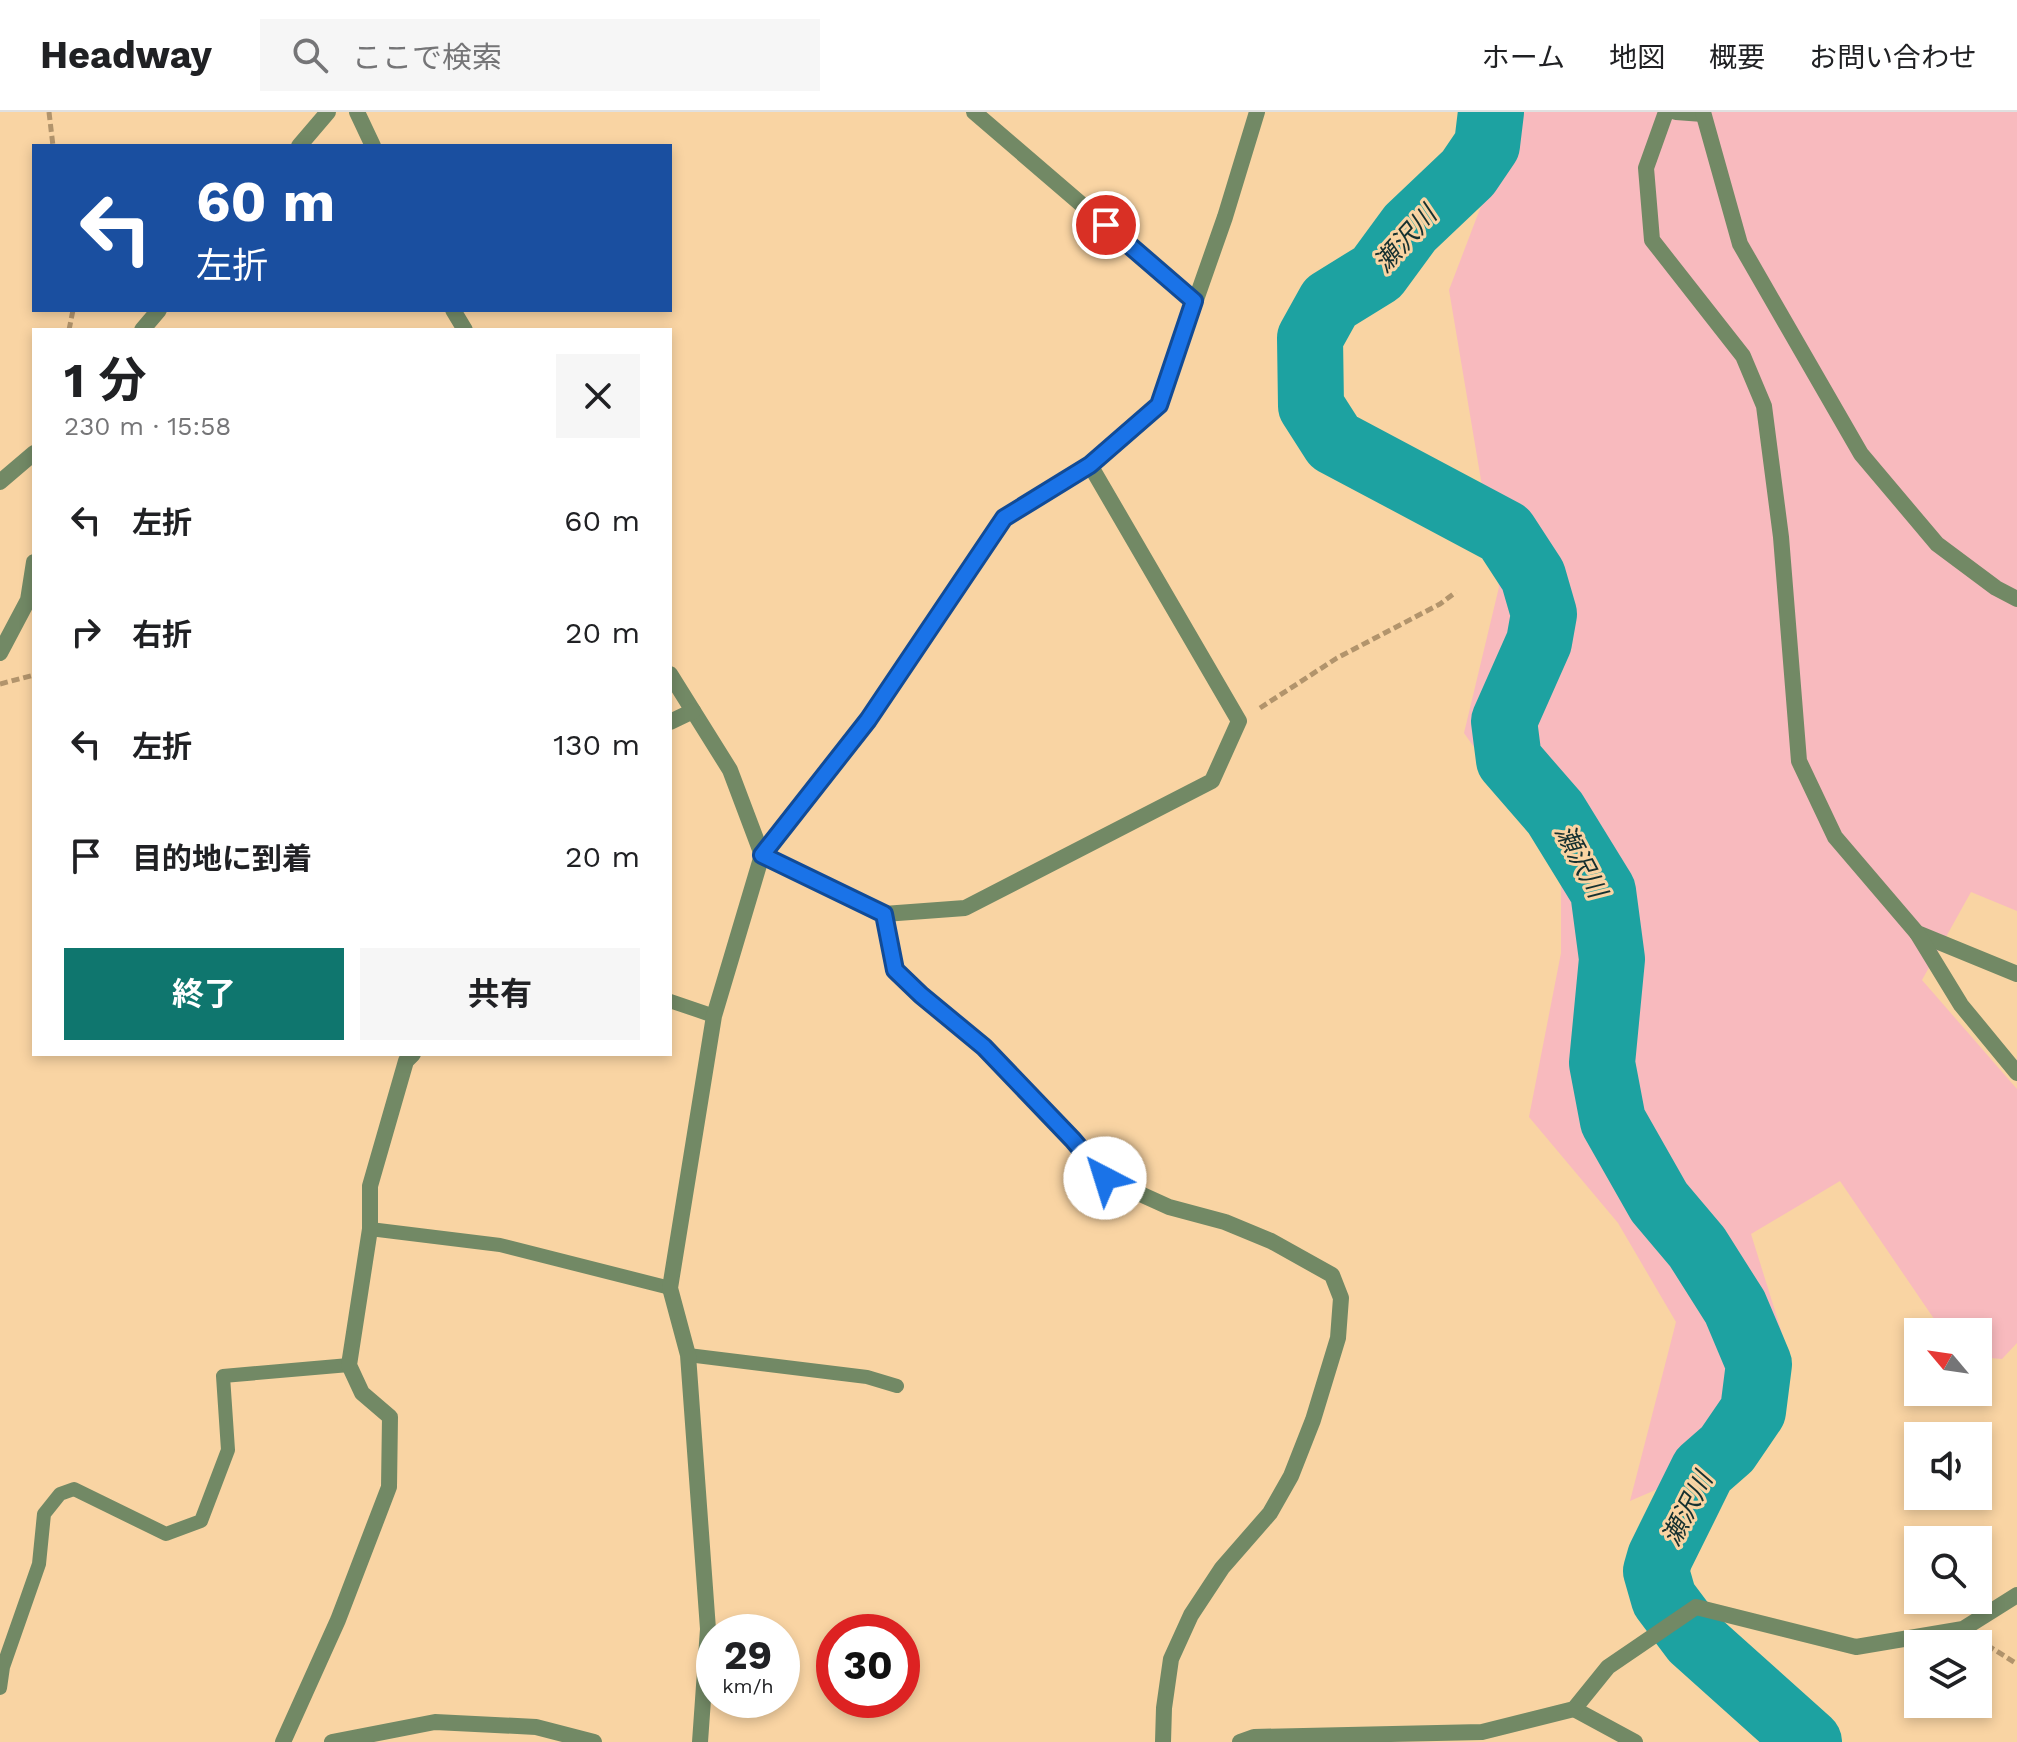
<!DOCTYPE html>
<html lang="ja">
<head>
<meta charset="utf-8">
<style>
	body { margin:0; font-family:"Work Sans","Noto Sans JP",sans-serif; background:#f6f6f6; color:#202124; height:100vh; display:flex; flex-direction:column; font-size:30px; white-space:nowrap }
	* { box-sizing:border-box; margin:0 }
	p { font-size:26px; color:#757577 }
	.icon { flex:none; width:44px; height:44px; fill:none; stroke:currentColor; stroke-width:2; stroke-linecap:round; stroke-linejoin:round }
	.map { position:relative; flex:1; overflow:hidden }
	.side { position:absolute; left:32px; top:216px; width:640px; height:728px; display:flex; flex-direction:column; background:#fff; border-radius:0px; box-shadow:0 4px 12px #0003 }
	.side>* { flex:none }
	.guide { position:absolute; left:32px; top:32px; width:640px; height:168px; border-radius:0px; box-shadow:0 4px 12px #0003; background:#1a4fa0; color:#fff; overflow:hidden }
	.needle { width:52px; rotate:299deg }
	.buttons { position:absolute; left:1904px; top:1206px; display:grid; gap:16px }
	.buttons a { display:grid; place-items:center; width:88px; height:88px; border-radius:0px; background:#fff; box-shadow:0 4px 12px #0003; font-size:40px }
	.speed { position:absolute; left:696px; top:1502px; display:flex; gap:16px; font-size:40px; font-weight:700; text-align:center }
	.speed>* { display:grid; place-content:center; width:104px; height:104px; border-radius:50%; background:#fff; box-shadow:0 4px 12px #0003; line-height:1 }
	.speed small { font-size:20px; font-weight:400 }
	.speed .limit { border:12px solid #d22; background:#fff; color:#111 }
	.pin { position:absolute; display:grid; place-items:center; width:68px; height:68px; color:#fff; margin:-34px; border:4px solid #fff; border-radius:50%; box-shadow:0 2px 8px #0007 }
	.me { position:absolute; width:88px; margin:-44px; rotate:320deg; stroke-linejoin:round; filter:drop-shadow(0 0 6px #0008) }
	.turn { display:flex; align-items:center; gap:28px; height:168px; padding:0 32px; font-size:36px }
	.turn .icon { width:104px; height:104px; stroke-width:2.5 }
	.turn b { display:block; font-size:56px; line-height:68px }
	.round { display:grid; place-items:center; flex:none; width:84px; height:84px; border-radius:0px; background:#f6f6f6 }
	.head { display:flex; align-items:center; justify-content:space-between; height:136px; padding:0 32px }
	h1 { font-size:48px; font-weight:700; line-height:60px }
	.primary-button { display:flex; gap:16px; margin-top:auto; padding:16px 32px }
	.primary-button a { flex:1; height:92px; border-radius:0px; background:#0f766e; color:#fff; font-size:32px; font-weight:700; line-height:92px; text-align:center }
	.primary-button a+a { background:#f6f6f6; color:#202124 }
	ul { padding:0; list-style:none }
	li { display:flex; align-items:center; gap:24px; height:112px; padding:0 32px }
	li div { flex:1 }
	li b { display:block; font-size:30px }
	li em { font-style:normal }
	header { display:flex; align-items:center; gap:48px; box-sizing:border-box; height:112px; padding:0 40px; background:#fff; border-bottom:2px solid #e0e0e0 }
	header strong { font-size:38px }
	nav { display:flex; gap:44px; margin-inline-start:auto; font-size:28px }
	.search { width:560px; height:72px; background:#f6f6f6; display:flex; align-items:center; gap:20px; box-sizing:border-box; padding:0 28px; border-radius:0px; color:#757577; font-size:30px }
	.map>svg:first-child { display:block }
</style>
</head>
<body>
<header>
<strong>Headway</strong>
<div class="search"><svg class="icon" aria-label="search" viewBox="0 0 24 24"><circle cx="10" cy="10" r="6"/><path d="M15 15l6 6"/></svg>ここで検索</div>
<nav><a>ホーム</a><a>地図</a><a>概要</a><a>お問い合わせ</a></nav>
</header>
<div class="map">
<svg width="2017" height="1630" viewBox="0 0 2017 1630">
	<rect width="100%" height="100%" fill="#f9d4a3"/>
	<polygon fill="#f8babe" points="1517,0 2017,0 2017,799 1971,780 1922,868 2017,977 2017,1231 2002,1247 1978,1245 1978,1220 1943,1220 1840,1069 1751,1122 1787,1237 1764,1331 1630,1389 1676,1210 1618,1111 1529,1005 1561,841 1561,758 1464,621 1499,475 1449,178"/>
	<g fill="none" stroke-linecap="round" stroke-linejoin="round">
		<polyline stroke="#1da2a1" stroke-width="66" points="1491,0 1487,33 1468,61 1410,116 1377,161 1330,190 1310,226 1311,294 1334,330 1505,421 1533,464 1544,502 1539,530 1504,609 1509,648 1555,701 1603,779 1612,847 1602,951 1613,1009 1659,1090 1697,1135 1735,1195 1759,1252 1753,1299 1727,1337 1703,1358 1660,1445 1656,1459 1664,1487 1694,1527 1809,1630"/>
		<g stroke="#b2946c" stroke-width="5" stroke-dasharray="8 4" stroke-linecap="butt">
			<polyline points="49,0 53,34"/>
			<polyline points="69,218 73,198"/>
			<polyline points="0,572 34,563"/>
			<polyline points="1260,596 1337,546 1440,492 1456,480"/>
			<polyline points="1987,1533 2017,1552"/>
		</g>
		<g stroke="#728965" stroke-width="14">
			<polyline points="670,889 714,904"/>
			<polyline points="370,1117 500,1133 670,1176"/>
			<polyline points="688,1243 867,1265 897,1274"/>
			<polyline points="0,1576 3,1555 39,1452 44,1402 60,1382 74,1377 166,1422 201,1409 228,1338 223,1264 349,1253"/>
		</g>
		<g stroke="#728965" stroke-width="16">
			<polyline points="357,0 373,34"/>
			<polyline points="974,0 1194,189"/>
			<polyline points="1666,0 1646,56 1652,128 1743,244 1764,294 1781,425 1799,649 1835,725 1917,821 2017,862"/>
			<polyline points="1676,0 1703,2"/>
			<polyline points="1703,0 1740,132 1861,342 1937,432 1996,476 2017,487"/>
			<polyline points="299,34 328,0"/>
			<polyline points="453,198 465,218"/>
			<polyline points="142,218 159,198"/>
			<polyline points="0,370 34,341"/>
			<polyline points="0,541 28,488 34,450"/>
			<polyline points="670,562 730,658 762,743 884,802 965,796 1212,669 1239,609 1090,353"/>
			<polyline points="670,610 693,599"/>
			<polyline points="884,802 895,858 921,883 984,935 1073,1028 1105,1066 1169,1095 1225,1110 1271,1129 1332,1163 1341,1186 1338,1226 1313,1308 1291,1364 1270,1401 1222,1456 1191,1503 1171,1547 1164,1596 1163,1630"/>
			<polyline points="1917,821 1961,893 2017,961"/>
			<polyline points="1574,1597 1635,1630"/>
			<polyline points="283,1630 338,1508 389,1375 390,1305 362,1281 349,1253 370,1117 370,1074 406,949 413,942"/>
			<polyline points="332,1630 435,1610 536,1615 594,1630"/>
			<polyline points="700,1630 708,1517 688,1243 670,1176 714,904 762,743 868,608 1004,406 1090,353 1159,293 1225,105 1257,0"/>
			<polyline points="1240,1630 1254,1625 1482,1620 1574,1597 1608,1555 1696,1495 1856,1535 1963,1517 2017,1483"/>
		</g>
	</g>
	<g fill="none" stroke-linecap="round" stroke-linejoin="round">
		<defs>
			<polyline id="route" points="1105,1066 1073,1028 984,935 921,883 895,858 884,802 762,743 868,608 1004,406 1090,353 1159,293 1194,189 1106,113"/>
		</defs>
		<use href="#route" stroke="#114b97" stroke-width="20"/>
		<use href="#route" stroke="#1a73e8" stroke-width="14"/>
	</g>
	<g text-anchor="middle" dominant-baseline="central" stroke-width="6" stroke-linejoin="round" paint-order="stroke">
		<g font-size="26" font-style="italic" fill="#163130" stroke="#f9d4a3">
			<text transform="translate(1405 127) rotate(-48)">瀬沢川</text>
			<text transform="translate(1581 749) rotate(62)">瀬沢川</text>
			<text transform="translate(1687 1397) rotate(-63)">瀬沢川</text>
		</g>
	</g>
</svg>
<div class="buttons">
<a><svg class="needle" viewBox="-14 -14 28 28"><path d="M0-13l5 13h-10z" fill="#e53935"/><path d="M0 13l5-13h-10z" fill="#757577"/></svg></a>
<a><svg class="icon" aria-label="sound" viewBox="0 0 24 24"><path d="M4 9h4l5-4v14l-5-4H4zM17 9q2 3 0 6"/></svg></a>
<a><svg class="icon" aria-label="search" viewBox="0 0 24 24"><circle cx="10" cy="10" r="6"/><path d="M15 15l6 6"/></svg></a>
<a><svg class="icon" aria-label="layers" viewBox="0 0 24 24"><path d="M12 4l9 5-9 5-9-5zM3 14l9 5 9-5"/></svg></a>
</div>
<div class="speed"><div>29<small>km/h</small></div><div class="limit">30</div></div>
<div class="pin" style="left:1106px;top:113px;background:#d93025"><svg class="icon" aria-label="arrive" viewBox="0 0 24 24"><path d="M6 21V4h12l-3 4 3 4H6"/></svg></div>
<svg class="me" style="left:1105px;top:1066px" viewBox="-20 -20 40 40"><circle r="19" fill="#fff"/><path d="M0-13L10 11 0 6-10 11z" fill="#1a73e8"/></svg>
<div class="guide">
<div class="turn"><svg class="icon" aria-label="left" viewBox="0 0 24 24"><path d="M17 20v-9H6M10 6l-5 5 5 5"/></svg><div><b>60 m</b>左折</div></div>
</div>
<section class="side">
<div class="head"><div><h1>1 分</h1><p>230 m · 15:58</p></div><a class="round"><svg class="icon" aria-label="close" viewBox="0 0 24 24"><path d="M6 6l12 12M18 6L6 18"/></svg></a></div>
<ul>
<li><svg class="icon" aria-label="left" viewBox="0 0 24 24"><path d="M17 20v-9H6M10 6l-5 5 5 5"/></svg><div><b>左折</b></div><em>60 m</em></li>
<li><svg class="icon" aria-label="right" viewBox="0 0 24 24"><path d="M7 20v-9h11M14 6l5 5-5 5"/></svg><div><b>右折</b></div><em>20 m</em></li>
<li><svg class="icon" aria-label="left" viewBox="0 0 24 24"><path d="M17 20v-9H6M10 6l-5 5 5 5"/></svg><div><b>左折</b></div><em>130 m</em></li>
<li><svg class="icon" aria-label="arrive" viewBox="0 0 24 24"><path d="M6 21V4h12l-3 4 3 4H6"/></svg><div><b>目的地に到着</b></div><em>20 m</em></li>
</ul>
<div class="primary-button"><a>終了</a><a>共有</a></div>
</section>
</div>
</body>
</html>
